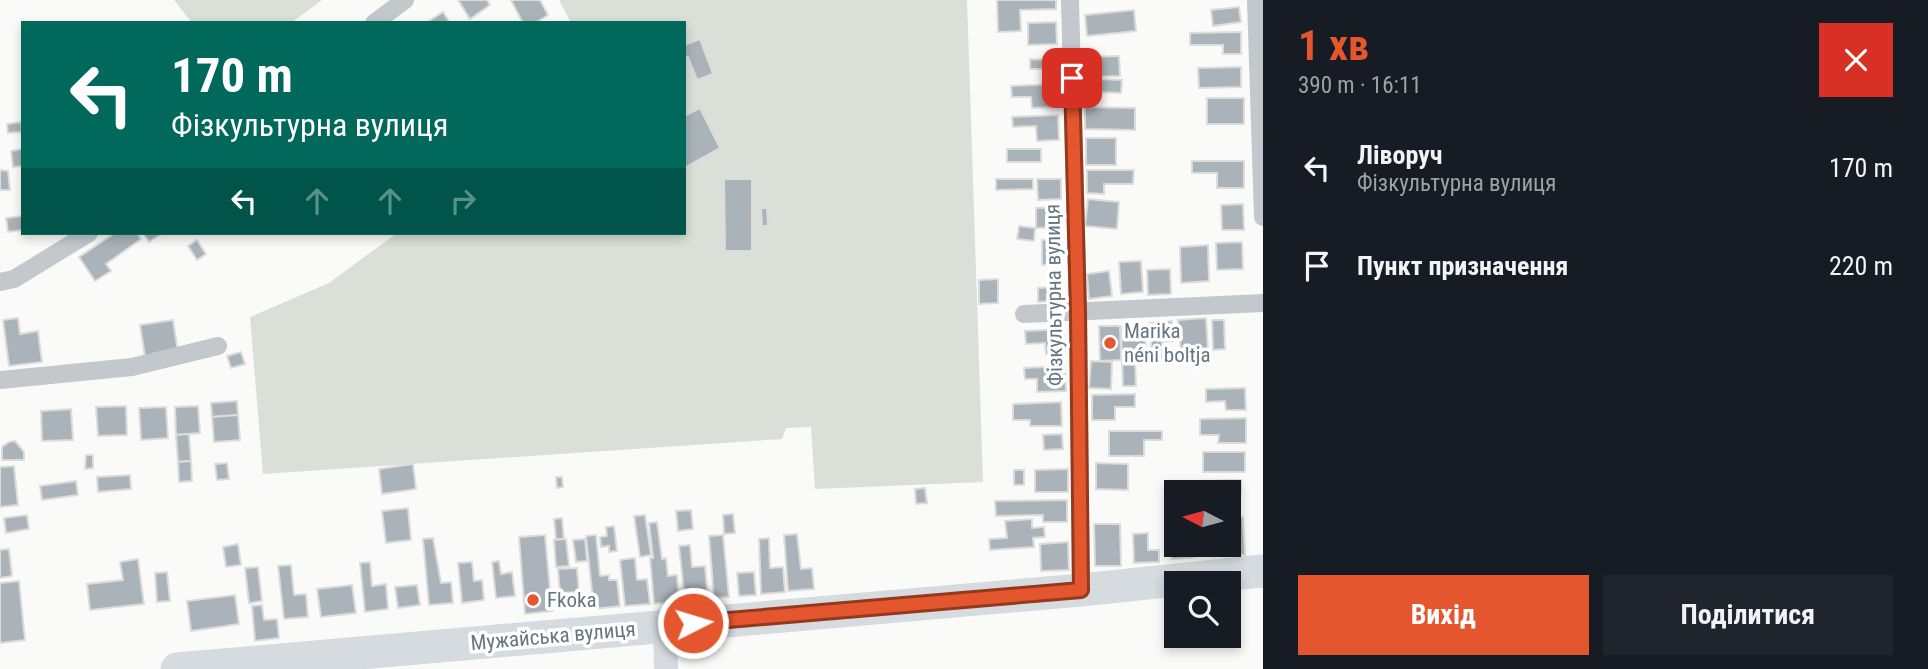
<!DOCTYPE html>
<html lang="uk">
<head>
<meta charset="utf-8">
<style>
	body { margin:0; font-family:"Roboto Condensed",sans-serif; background:#20242c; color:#f1f3f6; height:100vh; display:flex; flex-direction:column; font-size:26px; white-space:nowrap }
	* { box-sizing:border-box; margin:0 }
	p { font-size:23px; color:#9ea1a6 }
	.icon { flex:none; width:38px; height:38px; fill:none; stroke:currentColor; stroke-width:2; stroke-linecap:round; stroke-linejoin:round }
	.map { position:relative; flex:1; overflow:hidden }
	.sheet { display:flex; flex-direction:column; background:#171b24; width:665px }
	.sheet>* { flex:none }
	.guide { position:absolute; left:21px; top:21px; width:665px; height:214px; border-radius:0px; box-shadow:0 4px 10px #0003; background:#00695c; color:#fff; overflow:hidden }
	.needle { width:46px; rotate:276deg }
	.controls { position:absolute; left:1164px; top:480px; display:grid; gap:14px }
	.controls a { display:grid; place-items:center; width:77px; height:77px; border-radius:0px; background:#171b24; box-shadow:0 4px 10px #0003; font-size:35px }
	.pin { position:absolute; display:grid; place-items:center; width:60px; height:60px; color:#fff; margin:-30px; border-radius:14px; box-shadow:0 4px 10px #0006 }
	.me { position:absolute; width:77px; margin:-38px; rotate:85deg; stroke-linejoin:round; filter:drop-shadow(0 0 5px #0008) }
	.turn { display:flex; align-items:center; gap:24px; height:147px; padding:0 35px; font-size:32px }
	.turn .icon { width:91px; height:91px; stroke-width:2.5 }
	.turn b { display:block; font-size:49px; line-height:60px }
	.lanes { display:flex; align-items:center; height:66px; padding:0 35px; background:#0003; justify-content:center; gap:35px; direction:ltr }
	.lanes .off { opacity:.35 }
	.round { display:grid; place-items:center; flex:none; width:74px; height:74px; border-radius:0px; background:#20242c }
	.headline { display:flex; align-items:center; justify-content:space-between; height:119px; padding:0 35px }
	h1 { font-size:42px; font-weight:700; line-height:52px; color:#e4572e }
	.button { display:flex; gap:14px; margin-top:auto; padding:14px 35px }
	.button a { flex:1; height:80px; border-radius:0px; background:#e4572e; color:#fff; font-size:28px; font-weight:700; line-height:80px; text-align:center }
	.button a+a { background:#20242c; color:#f1f3f6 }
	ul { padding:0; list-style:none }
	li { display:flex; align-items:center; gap:21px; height:98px; padding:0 35px }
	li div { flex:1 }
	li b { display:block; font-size:26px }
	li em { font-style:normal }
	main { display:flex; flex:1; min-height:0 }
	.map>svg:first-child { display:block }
</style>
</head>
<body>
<main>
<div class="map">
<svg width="1263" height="669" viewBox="0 0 1263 669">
	<rect width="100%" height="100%" fill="#fafaf8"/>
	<g fill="#dadfd7">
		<polygon points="174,0 322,0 291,23 192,23"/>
		<polygon points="559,0 967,0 983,482 815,489 811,427 786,428 782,439 263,474 250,317 329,283 397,233 684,233 684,23 571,23"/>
	</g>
	<g fill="#aab3b9" stroke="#dcdcda" stroke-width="2">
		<polygon points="458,0 487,0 490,5 470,19"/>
		<polygon points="511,0 540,0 548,15 535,23 523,23"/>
		<polygon points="997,0 1056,0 1056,9 1020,10 1021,31 998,32"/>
		<polygon points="1239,7 1241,22 1213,26 1211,10"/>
		<polygon points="1134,10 1136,31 1087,36 1085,15"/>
		<polygon points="443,12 450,23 426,23"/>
		<polygon points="1056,22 1057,44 1028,45 1028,23"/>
		<polygon points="1241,32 1241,54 1223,54 1223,45 1190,45 1190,33"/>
		<polygon points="700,39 713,74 697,80 688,57 684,58 684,45"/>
		<polygon points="1119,56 1120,76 1086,77 1086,57"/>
		<polygon points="1030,59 1048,60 1048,69 1030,69"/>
		<polygon points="1241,67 1241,87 1199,88 1198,68"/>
		<polygon points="1098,79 1122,80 1121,93 1097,92"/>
		<polygon points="1057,84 1058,107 1032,108 1031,97 1012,97 1011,86"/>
		<rect x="1207" y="98" width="37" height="26"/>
		<polygon points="1085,107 1135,108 1135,130 1085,129"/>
		<polygon points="700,108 720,148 684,168 684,116"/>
		<polygon points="1058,115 1059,140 1037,141 1036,126 1013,127 1012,117"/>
		<polygon points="21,122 22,132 8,133 7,124"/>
		<rect x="1086" y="138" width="30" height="27"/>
		<polygon points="22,149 23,166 13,167 11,151"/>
		<rect x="1007" y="149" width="34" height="13"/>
		<polygon points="1192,161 1244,161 1244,188 1217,188 1217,173 1192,173"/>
		<polygon points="0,170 8,171 10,190 0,190"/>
		<polygon points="1087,170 1134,170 1133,184 1104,184 1104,194 1087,193"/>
		<polygon points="724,179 752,179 752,251 725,251"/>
		<polygon points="996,179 1033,179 1033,189 996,190"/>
		<polygon points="1037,179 1061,179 1061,199 1038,200"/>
		<polygon points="1088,199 1119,202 1117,229 1085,226"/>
		<polygon points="1243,204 1244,230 1222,230 1221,205"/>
		<polygon points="1061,207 1062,227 1036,228 1036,208"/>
		<polygon points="761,208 767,208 768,226 762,226"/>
		<polygon points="22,216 23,230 8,232 6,218"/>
		<polygon points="1019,226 1035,228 1034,241 1017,239"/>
		<polygon points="115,233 137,233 141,239 106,264 111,271 95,281 79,257"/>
		<polygon points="143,233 163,233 149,242"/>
		<polygon points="1061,239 1062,264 1042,265 1042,240"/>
		<polygon points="197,240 206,254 197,260 188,246"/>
		<polygon points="1242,242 1243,269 1217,270 1216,243"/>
		<polygon points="1208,245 1209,281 1181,283 1180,247"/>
		<polygon points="1141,261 1143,292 1121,294 1119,262"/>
		<polygon points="1170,269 1171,294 1148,295 1147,270"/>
		<polygon points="1109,271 1112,296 1089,299 1087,274"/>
		<polygon points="1052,274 1062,274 1063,300 1038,302 1038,288 1053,287"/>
		<polygon points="998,279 998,303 979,304 979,280"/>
		<polygon points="18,318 20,334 38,331 42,362 9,366 3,320"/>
		<polygon points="1206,318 1208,349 1181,351 1178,320"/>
		<polygon points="173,320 178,352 145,357 140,325"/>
		<polygon points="1212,320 1224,320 1225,349 1213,350"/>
		<polygon points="1172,321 1173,341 1162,342 1163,360 1152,361 1150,323"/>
		<polygon points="1099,326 1120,326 1121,360 1100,361"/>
		<polygon points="1145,326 1146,355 1135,359 1136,386 1123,386 1121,327"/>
		<polygon points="1064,329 1065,353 1046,354 1045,343 1026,344 1025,331"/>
		<polygon points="241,352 245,364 231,368 227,356"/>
		<polygon points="1091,361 1112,362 1111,389 1089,388"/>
		<polygon points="1065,366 1066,391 1037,392 1037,379 1025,379 1024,368"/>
		<polygon points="1245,388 1246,410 1226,410 1225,401 1206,402 1206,389"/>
		<polygon points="1135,394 1135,407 1115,407 1115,420 1092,420 1092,395"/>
		<polygon points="237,401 238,415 212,417 211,403"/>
		<polygon points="1061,402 1062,426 1030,426 1030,420 1013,420 1013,404"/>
		<polygon points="126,406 127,435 98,436 96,407"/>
		<polygon points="198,406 200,433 176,435 175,407"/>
		<polygon points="166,407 168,438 141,440 139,408"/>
		<polygon points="71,409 73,440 42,441 41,411"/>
		<polygon points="238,415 240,440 214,442 212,417"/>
		<polygon points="1246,418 1246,443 1218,443 1219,435 1200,435 1200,419"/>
		<polygon points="1109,431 1162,431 1162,440 1144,440 1144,456 1109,456"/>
		<polygon points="189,434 191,461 178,462 176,435"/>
		<polygon points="1062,434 1063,449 1044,450 1043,435"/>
		<polygon points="15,441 24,452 24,460 2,460 2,447 9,442"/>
		<rect x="1203" y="452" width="42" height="20"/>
		<polygon points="86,455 93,455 93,468 85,469"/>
		<polygon points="191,461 192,481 179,482 178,462"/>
		<polygon points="227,463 229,479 217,480 215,464"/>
		<polygon points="1096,463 1128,464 1128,490 1096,489"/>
		<polygon points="413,464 416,489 382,494 379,469"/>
		<polygon points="14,466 18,505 0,507 0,467"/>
		<polygon points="1068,469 1068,492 1035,492 1035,470"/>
		<rect x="1014" y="470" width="10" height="15"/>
		<polygon points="130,475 131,489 98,492 97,477"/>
		<polygon points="556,477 562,477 563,487 557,488"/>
		<polygon points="1241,480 1241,492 1201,492 1201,481"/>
		<polygon points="76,481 78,495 42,500 40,486"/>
		<polygon points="925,488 927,503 916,504 915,489"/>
		<polygon points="1067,500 1067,522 1043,522 1043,515 996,516 995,501"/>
		<polygon points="408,508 411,540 386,543 382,511"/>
		<polygon points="691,510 693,529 678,531 676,511"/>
		<polygon points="1176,513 1176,544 1193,544 1194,557 1172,559 1169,514"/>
		<polygon points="733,514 735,533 724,534 723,515"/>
		<polygon points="27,515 29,529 6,533 4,518"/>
		<polygon points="645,515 651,555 640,557 634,516"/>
		<polygon points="1243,517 1245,555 1220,556 1219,544 1228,544 1229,518"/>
		<polygon points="562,518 564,539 556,539 554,519"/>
		<polygon points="1032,519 1032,528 1044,527 1045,537 1033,538 1034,547 990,550 989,539 1007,538 1005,521"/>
		<polygon points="657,522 662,559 666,558 668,576 677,575 679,601 654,604 650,558 653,558 649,523"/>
		<polygon points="1094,524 1120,524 1121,566 1095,566"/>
		<polygon points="614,526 617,551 609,552 609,546 601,547 600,537 607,536 606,527"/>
		<polygon points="1148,533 1148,550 1159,550 1159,562 1134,563 1133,534"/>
		<polygon points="797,534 801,569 812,568 814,589 788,591 784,535"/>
		<polygon points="545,535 552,611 525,614 519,537"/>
		<polygon points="596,535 600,576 609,575 609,580 617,580 620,606 594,609 586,536"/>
		<polygon points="723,535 729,597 714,598 709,536"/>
		<polygon points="433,538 441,583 451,582 453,603 429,605 423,539"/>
		<polygon points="769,538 770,568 783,567 785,592 761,594 759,539"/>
		<polygon points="566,539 569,566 556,567 554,540"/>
		<polygon points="585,539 587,561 576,562 573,540"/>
		<polygon points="1068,542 1069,570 1041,571 1040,544"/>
		<polygon points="238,544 241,565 226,567 223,547"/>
		<polygon points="690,545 692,567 705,566 708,599 685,601 679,546"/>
		<polygon points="9,549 12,576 0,578 0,550"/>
		<polygon points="635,558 637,580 647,579 650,604 625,606 620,560"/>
		<polygon points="138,559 144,604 90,610 87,584 123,580 120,562"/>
		<polygon points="499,561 501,574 512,572 515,596 496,598 492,562"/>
		<polygon points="370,562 372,586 386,584 388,609 365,612 360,563"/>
		<polygon points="472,562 474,581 482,580 484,600 462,603 458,563"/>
		<polygon points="291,565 294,595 306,594 308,617 284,619 278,566"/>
		<polygon points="258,567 262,601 249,603 245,568"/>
		<polygon points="577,568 579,592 560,593 558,569"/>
		<polygon points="167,572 170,601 157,602 155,573"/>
		<polygon points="754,572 756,595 739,596 737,573"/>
		<polygon points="19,581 25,640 0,643 0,583"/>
		<polygon points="352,585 356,613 321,617 317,589"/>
		<polygon points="417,585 420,605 398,608 395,587"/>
		<polygon points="235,595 239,624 191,631 187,601"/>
		<polygon points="262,605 264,620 277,619 279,638 255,641 252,606"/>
	</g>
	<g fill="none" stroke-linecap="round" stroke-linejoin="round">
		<g stroke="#c3c8cc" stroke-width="18">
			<polyline points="1070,0 1078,312 1081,590"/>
			<polyline points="1256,0 1263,217"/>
			<polyline points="374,23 405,0"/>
			<polyline points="0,282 14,279 89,233"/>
			<polyline points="1024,314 1263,303"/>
			<polyline points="0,380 132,367 218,346"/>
		</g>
		<polyline stroke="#d6dbdf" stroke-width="24" points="665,626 666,669"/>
		<polyline stroke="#d6dbdf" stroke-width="33" points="177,669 1081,590 1263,571"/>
	</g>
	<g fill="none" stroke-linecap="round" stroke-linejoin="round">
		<defs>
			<polyline id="route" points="693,623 1081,590 1078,312 1072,78"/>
		</defs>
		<use href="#route" stroke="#94391e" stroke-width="18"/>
		<use href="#route" stroke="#e4572e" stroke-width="12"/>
	</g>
	<g fill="#e4572e" stroke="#fff" stroke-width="2.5">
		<circle cx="1110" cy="343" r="7"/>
		<circle cx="533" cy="600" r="7"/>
	</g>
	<g text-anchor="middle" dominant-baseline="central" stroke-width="7" stroke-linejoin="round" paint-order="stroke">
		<g font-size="21" fill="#657683" stroke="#fff">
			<text transform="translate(1054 295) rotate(-91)">Фізкультурна вулиця</text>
			<text transform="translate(553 636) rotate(-5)">Мужайська вулиця</text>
		</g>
		<g font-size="21" fill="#657683" stroke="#fff" text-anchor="start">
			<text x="1124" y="331">Marika<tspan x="1124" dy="24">néni boltja</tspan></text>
			<text x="547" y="600">Fkoka</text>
		</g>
	</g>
</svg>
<div class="controls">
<a><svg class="needle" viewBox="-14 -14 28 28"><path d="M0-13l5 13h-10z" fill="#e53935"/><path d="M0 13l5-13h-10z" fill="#9ea1a6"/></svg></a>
<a><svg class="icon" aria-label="search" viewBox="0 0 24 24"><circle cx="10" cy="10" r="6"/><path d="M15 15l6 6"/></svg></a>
</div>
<div class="pin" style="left:1072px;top:78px;background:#d93025"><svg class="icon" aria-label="arrive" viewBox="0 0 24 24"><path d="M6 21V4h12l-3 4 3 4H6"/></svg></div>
<svg class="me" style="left:693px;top:623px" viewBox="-20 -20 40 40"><circle r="17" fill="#e4572e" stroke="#fff" stroke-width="3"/><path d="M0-11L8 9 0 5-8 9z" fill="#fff"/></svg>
<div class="guide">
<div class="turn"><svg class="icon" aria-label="left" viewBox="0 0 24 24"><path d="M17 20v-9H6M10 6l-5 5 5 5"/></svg><div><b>170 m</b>Фізкультурна вулиця</div></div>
<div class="lanes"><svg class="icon" aria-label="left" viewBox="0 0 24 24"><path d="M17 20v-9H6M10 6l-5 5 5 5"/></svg><svg class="icon off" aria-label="ahead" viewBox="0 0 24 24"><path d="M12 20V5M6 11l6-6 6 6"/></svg><svg class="icon off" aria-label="ahead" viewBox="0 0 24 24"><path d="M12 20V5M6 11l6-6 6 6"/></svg><svg class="icon off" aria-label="right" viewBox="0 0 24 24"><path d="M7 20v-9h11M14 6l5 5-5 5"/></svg></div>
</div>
</div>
<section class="sheet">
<div class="headline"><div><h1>1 хв</h1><p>390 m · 16:11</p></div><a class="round" style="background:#d93025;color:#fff"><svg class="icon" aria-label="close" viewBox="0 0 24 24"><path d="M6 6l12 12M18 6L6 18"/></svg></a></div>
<ul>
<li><svg class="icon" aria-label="left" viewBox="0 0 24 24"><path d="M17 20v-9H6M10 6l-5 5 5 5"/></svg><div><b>Ліворуч</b><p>Фізкультурна вулиця</p></div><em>170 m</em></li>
<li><svg class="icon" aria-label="arrive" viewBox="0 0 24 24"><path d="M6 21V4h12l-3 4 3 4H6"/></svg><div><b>Пункт призначення</b></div><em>220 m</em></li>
</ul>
<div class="button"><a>Вихід</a><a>Поділитися</a></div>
</section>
</main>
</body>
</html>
